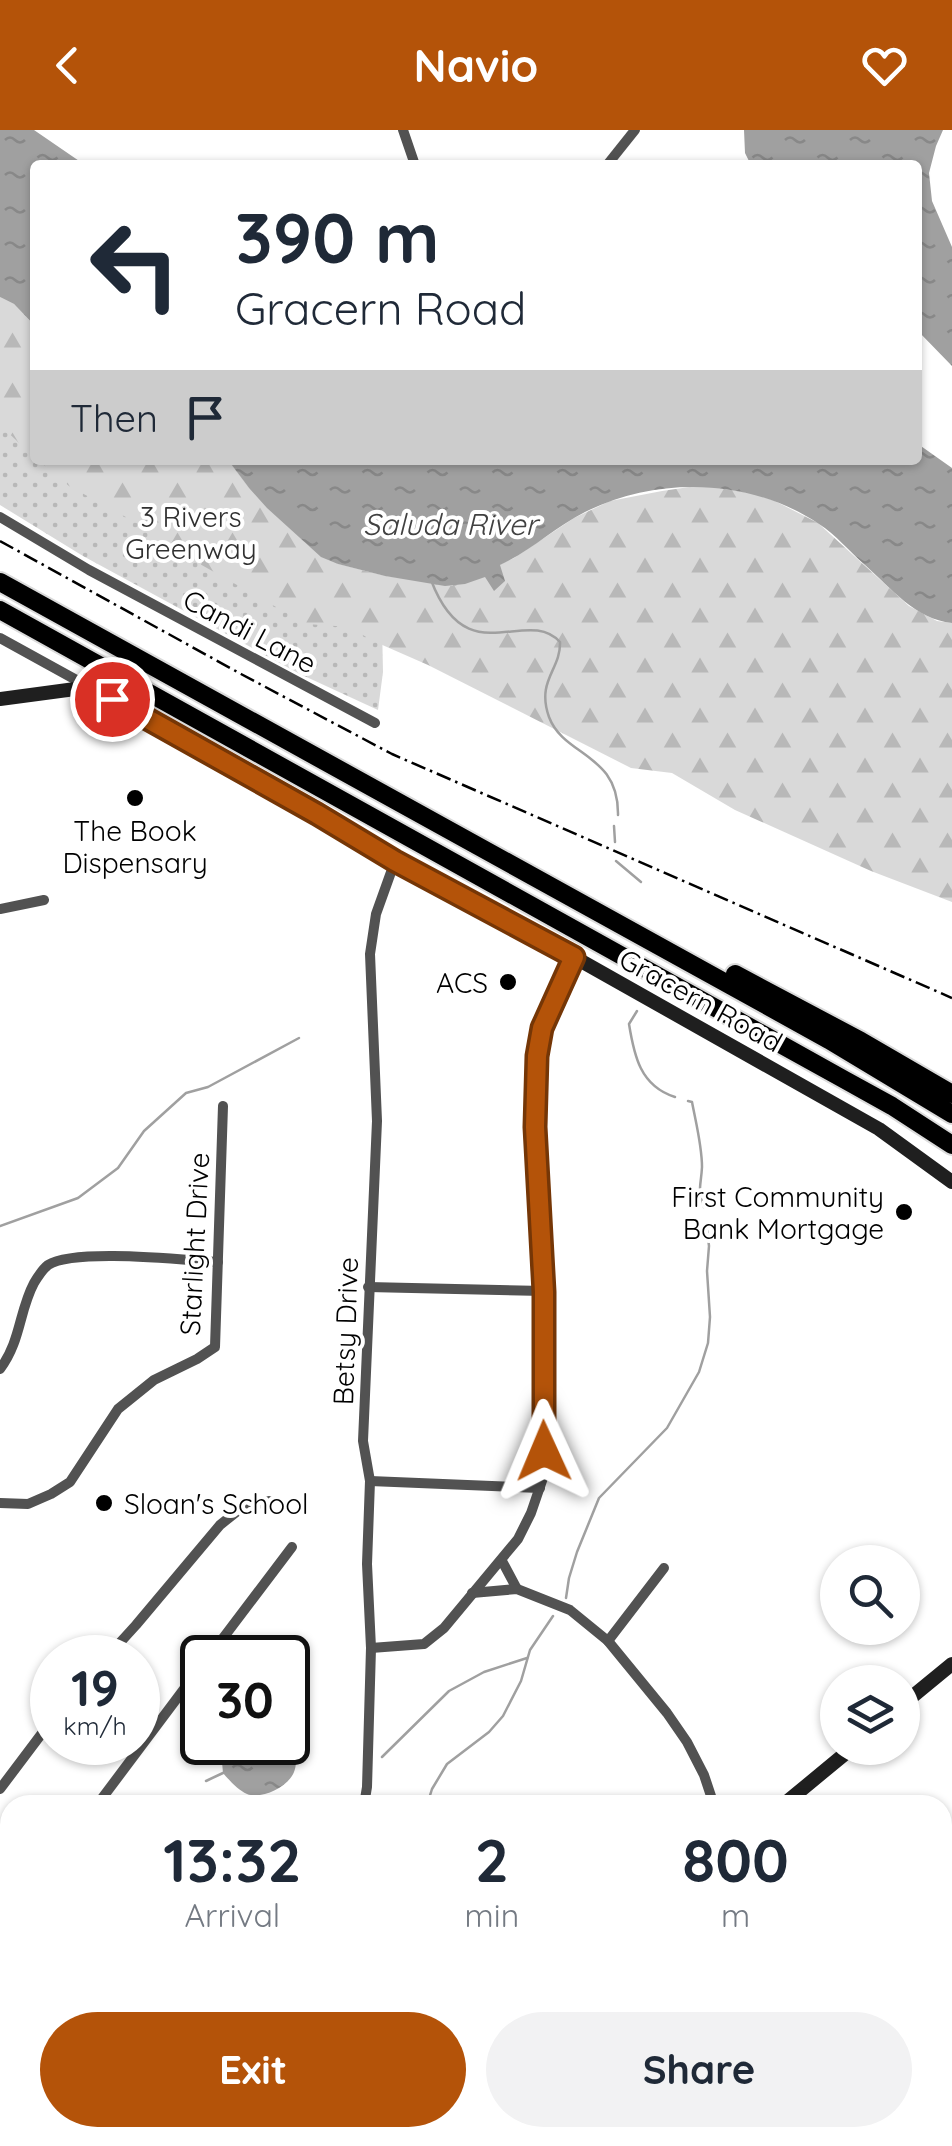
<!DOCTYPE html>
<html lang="en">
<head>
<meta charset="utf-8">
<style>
	body { margin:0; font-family:Quicksand,sans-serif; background:#f2f2f3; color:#1f2937; height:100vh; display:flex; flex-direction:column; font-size:38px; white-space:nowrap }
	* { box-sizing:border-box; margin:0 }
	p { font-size:32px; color:#747a83 }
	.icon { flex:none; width:55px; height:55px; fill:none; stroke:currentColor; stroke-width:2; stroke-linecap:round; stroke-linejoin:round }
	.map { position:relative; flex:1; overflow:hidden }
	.panel { position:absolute; left:0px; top:1665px; width:952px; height:352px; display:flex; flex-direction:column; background:#fff; border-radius:30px 30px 0 0; box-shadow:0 2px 8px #0004 }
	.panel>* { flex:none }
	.top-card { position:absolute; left:30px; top:30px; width:892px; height:305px; border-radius:10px; box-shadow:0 2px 8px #0004; background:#fff; color:#1f2937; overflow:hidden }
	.tools { position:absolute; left:820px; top:1415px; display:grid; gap:20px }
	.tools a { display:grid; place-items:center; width:100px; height:100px; border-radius:50%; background:#fff; box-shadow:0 2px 8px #0004; font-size:50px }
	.speed { position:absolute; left:30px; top:1505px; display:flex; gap:20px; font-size:50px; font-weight:700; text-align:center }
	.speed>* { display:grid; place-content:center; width:130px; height:130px; border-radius:50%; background:#fff; box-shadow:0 2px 8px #0004; line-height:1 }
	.speed small { font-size:25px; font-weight:400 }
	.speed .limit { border:5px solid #111; border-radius:15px; background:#fff; color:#111 }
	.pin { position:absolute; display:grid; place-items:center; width:85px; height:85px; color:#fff; margin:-42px; border:5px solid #fff; border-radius:50%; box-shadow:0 2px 10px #0007 }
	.me { position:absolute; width:110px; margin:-55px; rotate:359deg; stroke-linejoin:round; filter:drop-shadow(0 0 8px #0008) }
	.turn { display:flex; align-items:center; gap:35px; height:210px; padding:0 40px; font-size:45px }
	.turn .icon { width:130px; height:130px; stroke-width:2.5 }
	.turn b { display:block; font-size:70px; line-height:85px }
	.then { display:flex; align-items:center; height:95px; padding:0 40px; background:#0003; gap:20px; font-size:38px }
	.eta { display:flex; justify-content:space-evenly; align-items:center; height:170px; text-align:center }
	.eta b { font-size:60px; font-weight:700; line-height:70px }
	.primary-button { display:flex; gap:20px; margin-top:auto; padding:20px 40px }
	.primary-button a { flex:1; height:115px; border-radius:60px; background:#b45309; color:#fff; font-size:40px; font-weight:700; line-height:115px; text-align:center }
	.primary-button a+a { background:#f2f2f3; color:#1f2937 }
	header { display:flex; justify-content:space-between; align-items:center; height:130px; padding:0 40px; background:#b45309; color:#fff; font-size:45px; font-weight:700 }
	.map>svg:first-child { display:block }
</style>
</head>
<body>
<header><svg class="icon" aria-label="back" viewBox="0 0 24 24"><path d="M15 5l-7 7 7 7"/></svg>Navio<svg class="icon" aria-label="heart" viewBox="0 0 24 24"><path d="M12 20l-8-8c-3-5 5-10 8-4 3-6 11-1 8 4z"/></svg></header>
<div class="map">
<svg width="952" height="2016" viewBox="0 0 952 2016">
	<defs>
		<pattern id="green-dots" width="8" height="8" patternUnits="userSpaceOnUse" patternTransform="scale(2.5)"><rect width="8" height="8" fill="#d9d9d9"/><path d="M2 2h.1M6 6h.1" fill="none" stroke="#b8b8b8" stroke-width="1.8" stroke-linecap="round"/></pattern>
		<pattern id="forest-firs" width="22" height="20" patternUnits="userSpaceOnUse" patternTransform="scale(2.5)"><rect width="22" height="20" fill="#d9d9d9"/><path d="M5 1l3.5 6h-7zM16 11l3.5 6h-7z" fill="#b8b8b8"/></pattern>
		<pattern id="water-ripples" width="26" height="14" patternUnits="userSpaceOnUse" patternTransform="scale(2.5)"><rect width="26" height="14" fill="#a0a0a0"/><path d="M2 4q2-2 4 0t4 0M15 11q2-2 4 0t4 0" fill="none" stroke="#888"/></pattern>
	</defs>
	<rect width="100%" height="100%" fill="#fff"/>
	<polygon fill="url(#green-dots)" points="0,167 35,196 35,330 228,330 249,358 338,434 385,446 409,449 952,493 382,495 383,542 378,580 300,544 83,426 0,375"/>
	<g fill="url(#forest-firs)">
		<polygon points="0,167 14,174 35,196 35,328 0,295"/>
		<polygon points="38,330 228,330 249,358 309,417 338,434 385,446 445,456 455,456 514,428 574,388 610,371 662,361 696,356 713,357 755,364 775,371 818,393 909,476 937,491 952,493 952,772 871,741 735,680 672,643 631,638 428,535 371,510 350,497 306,494 184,425 146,398 69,356"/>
	</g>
	<g fill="url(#water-ripples)">
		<polygon points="0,0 34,0 85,35 35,35 35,196 14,174 0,167"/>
		<polygon points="744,0 943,0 936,16 929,43 932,71 952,117 952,236 918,201 918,35 751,35 745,23"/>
		<path d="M918 314 952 338V493C915 489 891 458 865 435 849 421 836 405 819 394 751 348 657 346 585 382 555 397 531 421 500 435L505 451 494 461 485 447 465 454 445 456 385 446 338 434 321 427 267 378 249 358 228 330H918Z"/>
		<path d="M288 1603C293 1612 299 1631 294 1642 289 1656 262 1670 247 1664 238 1660 229 1650 223 1643L222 1632 228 1621 249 1613 288 1612Z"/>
	</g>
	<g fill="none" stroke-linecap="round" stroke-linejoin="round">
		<g stroke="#a0a0a0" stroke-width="2.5">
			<path d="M431 450C467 545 526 475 560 512 561 540 536 550 549 587 564 627 619 623 618 685"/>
			<polyline points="614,696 615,712"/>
			<polyline points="616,731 641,752"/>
			<path d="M637 881 629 894C634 925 640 956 675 967"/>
			<path d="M688 971 692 972C696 993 702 1016 702 1037 701 1057 697 1058 704 1077"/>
			<polyline points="0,1096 78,1068 118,1038 144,1001 186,963 208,957 299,908"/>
			<polyline points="566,1468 569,1448 577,1422 599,1368 667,1298 699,1242 708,1213 710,1187 707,1141 709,1116 707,1100"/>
			<polyline points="382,1627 449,1561 484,1542 527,1528"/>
			<polyline points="206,1651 223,1643"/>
			<polyline points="427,1675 432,1659 447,1634 489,1602 503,1586 521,1551 530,1520 553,1486"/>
			<polyline points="193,2016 200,2008"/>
		</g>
		<defs>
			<g id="highway">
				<polyline points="0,452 829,910 952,984"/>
				<polyline points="0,480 845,950 892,976 952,1015"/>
				<polyline points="735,844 861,911 952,964"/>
			</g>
		</defs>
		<use href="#highway" stroke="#dbdbdb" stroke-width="22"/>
		<g stroke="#525252" stroke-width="10">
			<polyline points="403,0 415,35"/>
			<polyline points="607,35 635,0"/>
			<polyline points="0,387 89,440 375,593"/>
			<polyline points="0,508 89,557"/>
			<polyline points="0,779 44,770"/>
			<polyline points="368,1157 544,1161"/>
			<path d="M0 1239C21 1211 19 1181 34 1153 37 1148 43 1139 48 1135 75 1118 183 1130 218 1132"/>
			<polyline points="370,1351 540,1358"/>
			<polyline points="0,1373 28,1374 51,1364 70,1352 118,1279 154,1250 197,1229 215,1217 223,976"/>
			<polyline points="502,1431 517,1459"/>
			<polyline points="472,1463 517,1459 570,1480 608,1511 667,1583 687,1612 704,1645 714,1675"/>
			<polyline points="608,1511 664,1438"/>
			<polyline points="371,1518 424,1514 444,1498 518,1409 531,1383 544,1345 544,1161 535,997 537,926 543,898 574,827"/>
			<polyline points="106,1528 136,1495 220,1395 240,1379 269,1371"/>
			<polyline points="208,1528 292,1417"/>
			<polyline points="0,1659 52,1590"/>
			<polyline points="97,1675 202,1535"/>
			<polyline points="364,1675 367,1657 371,1518 367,1434 370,1351 363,1311 377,991 370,824 376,784 395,731"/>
			<polyline points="505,1675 525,1671 542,1675"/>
			<polyline points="0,1803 10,1790"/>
			<polyline points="0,1895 10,1945"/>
			<polyline points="22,2008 23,2016"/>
			<polyline points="172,2008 173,2016"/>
			<polyline points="673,2008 676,2016"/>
		</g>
		<g stroke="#1f1f1f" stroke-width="14">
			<polyline points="0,569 90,557 317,684 395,731 574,827 879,999 952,1052"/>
			<polyline points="902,1575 952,1534"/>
			<polyline points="783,1675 852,1618"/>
			<polyline points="374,2016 384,2008"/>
		</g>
		<use href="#highway" stroke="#000" stroke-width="18"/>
		<polyline stroke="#000" stroke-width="2.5" stroke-dasharray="15 5 2.5 5" stroke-linecap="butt" points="0,411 241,544 392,624 952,868"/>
	</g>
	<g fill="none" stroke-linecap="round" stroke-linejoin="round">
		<defs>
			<polyline id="route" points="112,569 317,684 395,731 574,827 542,898 537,926 535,997 544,1162 544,1321"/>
		</defs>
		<use href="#route" stroke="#753606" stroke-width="25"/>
		<use href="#route" stroke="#b45309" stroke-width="18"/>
	</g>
	<g fill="#000" stroke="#fff" stroke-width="4">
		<circle cx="135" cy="668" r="10"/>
		<circle cx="508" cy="852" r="10"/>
		<circle cx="904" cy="1082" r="10"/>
		<circle cx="104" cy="1373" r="10"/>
	</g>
	<g text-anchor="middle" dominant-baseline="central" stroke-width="8" stroke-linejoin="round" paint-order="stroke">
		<g font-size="28" fill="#303030" stroke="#fff">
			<text x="191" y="386">3 Rivers<tspan x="191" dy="32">Greenway</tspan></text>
		</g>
		<g font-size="28" fill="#000" stroke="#fff">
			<text transform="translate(250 501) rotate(28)">Candi Lane</text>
			<text transform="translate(701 870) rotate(29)">Gracern Road</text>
			<text transform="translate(194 1114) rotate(-87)">Starlight Drive</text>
			<text transform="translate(345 1201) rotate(-88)">Betsy Drive</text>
		</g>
		<g font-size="28" fill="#000" stroke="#fff" text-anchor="end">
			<text x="135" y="700" text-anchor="middle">The Book<tspan x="135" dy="32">Dispensary</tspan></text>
			<text x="488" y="852">ACS</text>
			<text x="884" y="1066">First Community<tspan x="884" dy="32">Bank Mortgage</tspan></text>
			<text x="124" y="1373" text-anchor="start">Sloan's School</text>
		</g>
		<g font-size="30" font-style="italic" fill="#414141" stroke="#fff">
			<text x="450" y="394">Saluda River</text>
		</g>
	</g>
</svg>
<div class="tools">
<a><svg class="icon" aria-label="search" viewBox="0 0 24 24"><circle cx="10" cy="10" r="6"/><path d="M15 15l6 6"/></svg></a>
<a><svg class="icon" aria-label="layers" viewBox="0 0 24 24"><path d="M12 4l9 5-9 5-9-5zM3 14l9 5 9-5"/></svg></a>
</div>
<div class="speed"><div>19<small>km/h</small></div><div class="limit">30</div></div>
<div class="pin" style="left:112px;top:569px;background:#d93025"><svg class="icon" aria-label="arrive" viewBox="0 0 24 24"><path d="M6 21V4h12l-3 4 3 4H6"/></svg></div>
<svg class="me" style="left:544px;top:1321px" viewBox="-20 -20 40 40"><path d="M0-17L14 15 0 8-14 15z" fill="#b45309" stroke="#fff" stroke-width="4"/></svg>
<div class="top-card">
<div class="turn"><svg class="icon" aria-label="left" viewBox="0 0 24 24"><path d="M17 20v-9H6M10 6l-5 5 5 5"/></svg><div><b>390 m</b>Gracern Road</div></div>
<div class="then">Then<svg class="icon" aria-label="arrive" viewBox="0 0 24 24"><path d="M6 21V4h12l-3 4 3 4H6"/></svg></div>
</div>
<section class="panel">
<div class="eta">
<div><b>13:32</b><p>Arrival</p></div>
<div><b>2</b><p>min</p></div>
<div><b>800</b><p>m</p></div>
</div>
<div class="primary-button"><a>Exit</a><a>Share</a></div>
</section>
</div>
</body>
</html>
